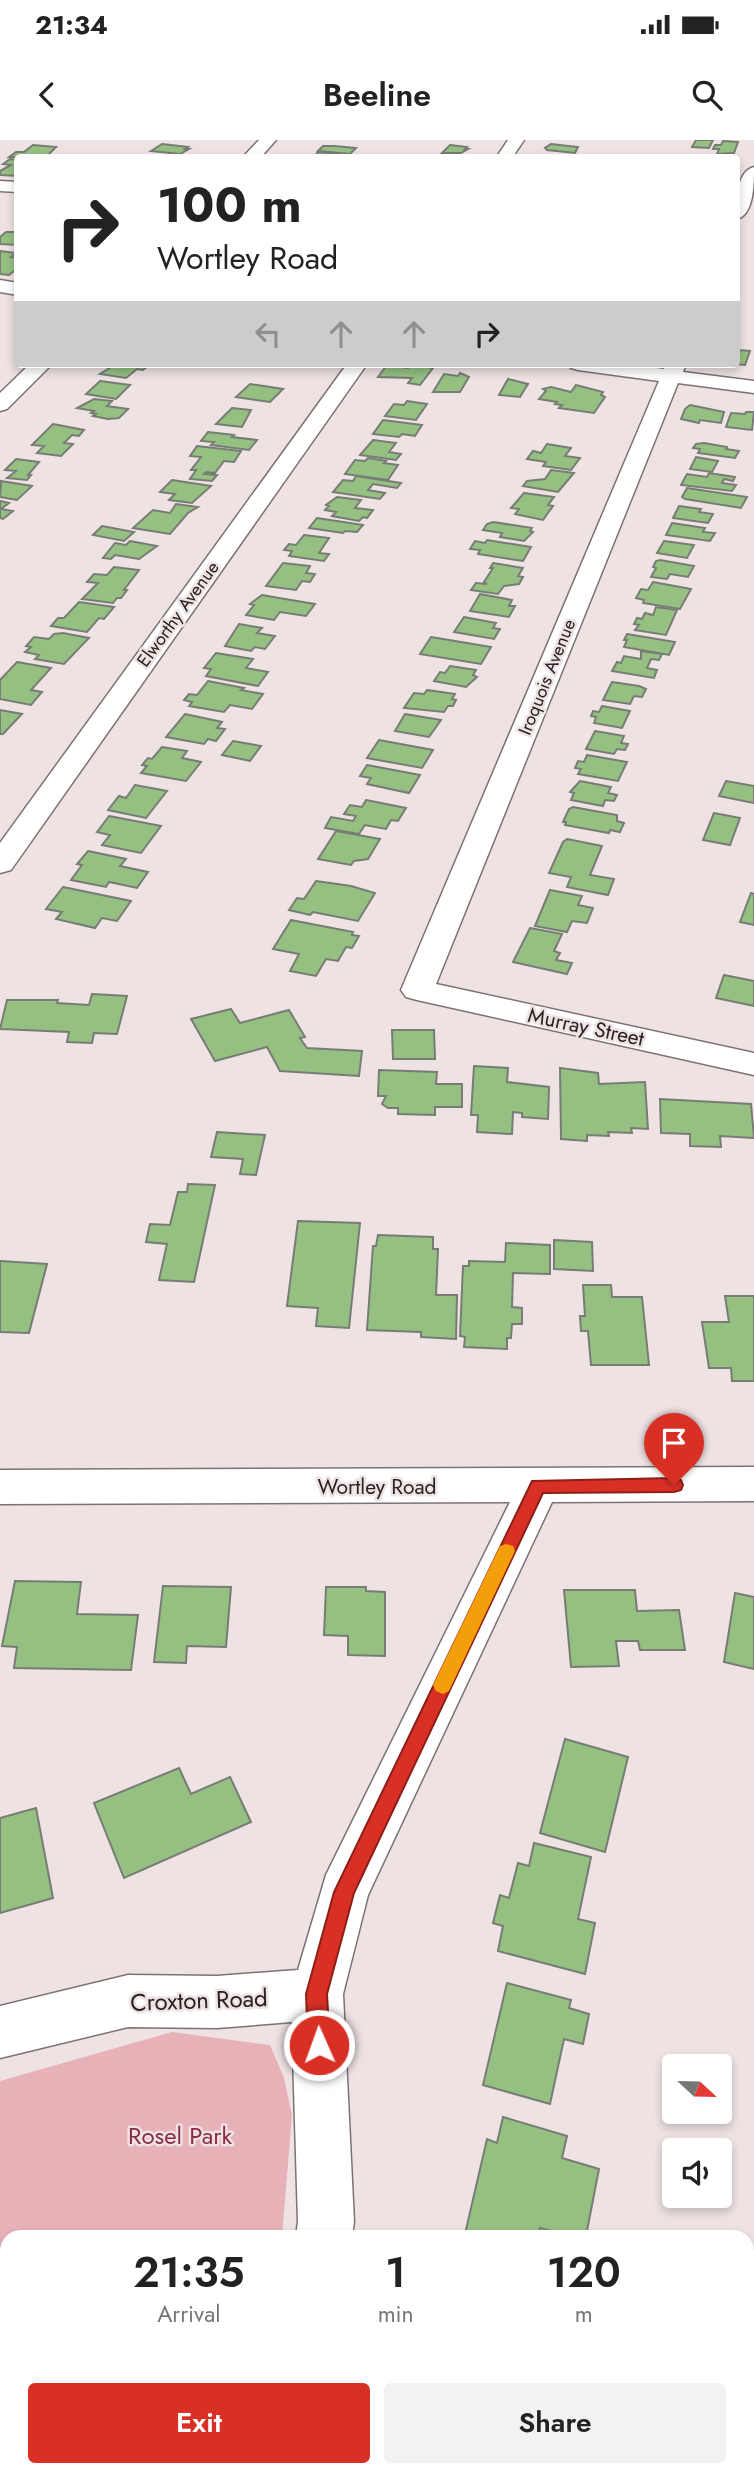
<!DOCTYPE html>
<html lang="en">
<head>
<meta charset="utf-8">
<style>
	body { margin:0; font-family:Jost,sans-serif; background:#f2f2f2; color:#222; height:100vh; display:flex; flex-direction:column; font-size:26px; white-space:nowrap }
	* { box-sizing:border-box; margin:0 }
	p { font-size:23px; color:#767676 }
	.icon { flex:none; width:38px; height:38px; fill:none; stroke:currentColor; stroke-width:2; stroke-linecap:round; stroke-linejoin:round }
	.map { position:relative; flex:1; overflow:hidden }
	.details { position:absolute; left:0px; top:2090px; width:754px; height:247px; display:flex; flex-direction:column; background:#fff; border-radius:21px 21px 0 0; box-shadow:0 4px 10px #0003 }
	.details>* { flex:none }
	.banner { position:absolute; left:14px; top:14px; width:726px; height:214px; border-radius:7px; box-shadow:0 4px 10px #0003; background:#fff; color:#222; overflow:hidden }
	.needle { width:46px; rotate:112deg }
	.tools { position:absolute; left:662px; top:1914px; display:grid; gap:14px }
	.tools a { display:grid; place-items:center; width:70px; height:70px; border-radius:7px; background:#fff; box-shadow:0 4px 10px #0003; font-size:35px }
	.pin { position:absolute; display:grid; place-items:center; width:60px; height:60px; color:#fff; margin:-72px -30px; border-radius:50% 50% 50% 0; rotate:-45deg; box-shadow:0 0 7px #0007 }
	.pin .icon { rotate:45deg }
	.me { position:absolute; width:77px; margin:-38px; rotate:358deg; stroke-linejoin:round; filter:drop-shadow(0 0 5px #0008) }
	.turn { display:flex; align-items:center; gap:24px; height:147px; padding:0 28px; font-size:32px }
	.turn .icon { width:91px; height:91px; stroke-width:2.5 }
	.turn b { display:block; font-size:49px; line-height:60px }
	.lanes { display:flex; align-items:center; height:66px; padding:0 28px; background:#0003; justify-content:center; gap:35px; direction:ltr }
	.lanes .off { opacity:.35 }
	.eta { display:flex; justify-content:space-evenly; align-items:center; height:119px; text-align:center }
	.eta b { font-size:42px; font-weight:600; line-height:49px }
	.action { display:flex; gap:14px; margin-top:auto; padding:14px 28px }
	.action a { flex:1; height:80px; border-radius:7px; background:#d93025; color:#fff; font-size:28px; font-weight:600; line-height:80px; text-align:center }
	.action a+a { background:#f2f2f2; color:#222 }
	.status { display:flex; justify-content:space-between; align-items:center; height:49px; padding:0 35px; background:#fff; direction:ltr }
	.status svg { height:19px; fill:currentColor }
	header { display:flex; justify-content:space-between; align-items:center; height:91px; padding:0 28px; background:#fff; font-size:32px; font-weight:600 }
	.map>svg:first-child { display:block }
</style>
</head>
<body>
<div class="status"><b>21:34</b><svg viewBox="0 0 49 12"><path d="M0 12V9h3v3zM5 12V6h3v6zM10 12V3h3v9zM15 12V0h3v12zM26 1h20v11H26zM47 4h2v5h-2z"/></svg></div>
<header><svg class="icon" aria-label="back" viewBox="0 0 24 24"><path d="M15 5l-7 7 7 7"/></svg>Beeline<svg class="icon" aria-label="search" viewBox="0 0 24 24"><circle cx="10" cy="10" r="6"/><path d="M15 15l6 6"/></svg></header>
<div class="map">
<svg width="754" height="2335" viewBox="0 0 754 2335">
	<rect width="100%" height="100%" fill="#eee2e3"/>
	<polygon fill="#e7b1b8" points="172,1892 270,1905 284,1938 292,1975 282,2096 7,2096 7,2329 251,2329 249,2335 0,2335 0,1941"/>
	<g fill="#95c082" stroke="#777d75" stroke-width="2">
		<polygon points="696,0 713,0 709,8 692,7"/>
		<polygon points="723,1 738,2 734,13 717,14 719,9 713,9 715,5 721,5"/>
		<polygon points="162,4 188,7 185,9 189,9 180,14 151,11"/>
		<polygon points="551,4 578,7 575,13 547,10 545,8"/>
		<polygon points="33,5 56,7 45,18 9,17 16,12 24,12"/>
		<polygon points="450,5 467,7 465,9 468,9 461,13 442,13"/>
		<polygon points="323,6 334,6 356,8 350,14 318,11"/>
		<polygon points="318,12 356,16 313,18"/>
		<polygon points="10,19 18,20 18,36 0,35 0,31 11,25 3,24"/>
		<polygon points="6,92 18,92 18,105 0,104 0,97"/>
		<polygon points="0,111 16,113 11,117 18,118 18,128 9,135 0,134"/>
		<polygon points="737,210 750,211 745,225 735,224"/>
		<polygon points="116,224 139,224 149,225 143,230 137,229 126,238 100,234"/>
		<polygon points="410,224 433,228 420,245 408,243 412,238 378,237 387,225 408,228"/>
		<polygon points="460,233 469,237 460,252 433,252 444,234 458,236"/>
		<polygon points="508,239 528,244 520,257 499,255"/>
		<polygon points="100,241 130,245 116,259 86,254"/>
		<polygon points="250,244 283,249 270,262 236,257"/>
		<polygon points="576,245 603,252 601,255 605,257 594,273 559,268 562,265 555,264 557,262 539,259 546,251 543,249 551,247 571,252"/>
		<polygon points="94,259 112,261 107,266 128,269 119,278 108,279 93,276 96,274 91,273 94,271 77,268"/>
		<polygon points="407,261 427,264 416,280 385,276 394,264 404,265"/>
		<polygon points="690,265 724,272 721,283 700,280 699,283 681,279 685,269"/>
		<polygon points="232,268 251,270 242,287 216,284"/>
		<polygon points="746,272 754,272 752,290 726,287 731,273 745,274"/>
		<polygon points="383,280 422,285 415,296 402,294 399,297 373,294"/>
		<polygon points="53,284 84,290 79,296 72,295 64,303 73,304 61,316 37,313 44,306 32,305"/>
		<polygon points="208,292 234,295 232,297 257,300 249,310 211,305 214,302 201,301"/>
		<polygon points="373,300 396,303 389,312 401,314 396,320 360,315"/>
		<polygon points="704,303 727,307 726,309 739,311 735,318 698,313 700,309 693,308 696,304"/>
		<polygon points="547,304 571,308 565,316 580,318 571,330 543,326 546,322 527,319 533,311 541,313"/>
		<polygon points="197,306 241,311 234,322 224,321 215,333 206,332 204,334 217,335 212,341 190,339 196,330 191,330 201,317 190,316"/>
		<polygon points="696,317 718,321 712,332 690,329"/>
		<polygon points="368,318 386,321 384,323 398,325 388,340 345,334 355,320 365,321"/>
		<polygon points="16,319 39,322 28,335 31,335 27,340 7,338 16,331 5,330"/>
		<polygon points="551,330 574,333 558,352 523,346 527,341 545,339"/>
		<polygon points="709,333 735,337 733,341 724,339 722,343 736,345 732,351 681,345 687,334 707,337"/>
		<polygon points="356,336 401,343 397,348 373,344 368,350 385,353 380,359 333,352 343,340 353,341"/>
		<polygon points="172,340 211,346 192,363 169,360 175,354 160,352"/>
		<polygon points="1,341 32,346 17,360 0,357"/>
		<polygon points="687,348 747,357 741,368 685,359 682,357"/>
		<polygon points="524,353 554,357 548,365 553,366 543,380 515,374 519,369 511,368"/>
		<polygon points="337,357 361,360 355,368 373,370 367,378 363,377 359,381 332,376 336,372 325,370 329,366 326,365"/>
		<polygon points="0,361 9,363 1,369 13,371 3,379 0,378"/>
		<polygon points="176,364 198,367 188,373 170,394 133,388 153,370 170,373"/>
		<polygon points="679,366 701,369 699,372 713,374 708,383 673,378"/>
		<polygon points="317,378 363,385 357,392 345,391 343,393 309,388"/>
		<polygon points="493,382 532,388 530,391 533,392 524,401 500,397 502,393 483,390 487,384"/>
		<polygon points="672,383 705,388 703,392 715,393 710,401 666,395"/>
		<polygon points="102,386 134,392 124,401 93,395"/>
		<polygon points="304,395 329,398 319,413 329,414 324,421 289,416 292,411 284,410 289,404 296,405"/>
		<polygon points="487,400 531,407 523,421 478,414 480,410 470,409 475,401 485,403"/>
		<polygon points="130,401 157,406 139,419 115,415 111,419 103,418 115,403 126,405"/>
		<polygon points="664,401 694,405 687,418 657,413"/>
		<polygon points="660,420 694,426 688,437 670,434 667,439 651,437 656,428 653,427 656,421"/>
		<polygon points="283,423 310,426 306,433 315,434 310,442 302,441 296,450 266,446"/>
		<polygon points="493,423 523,428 518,436 523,437 519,444 504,446 498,454 471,450 476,443 487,444 484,442 493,428 490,428"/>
		<polygon points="114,427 139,430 124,450 127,450 121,458 117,458 113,463 82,459 98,443 87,442 94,434 107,435"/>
		<polygon points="653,442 691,449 680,469 643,463 644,460 636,458 641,449 648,450"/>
		<polygon points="480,454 512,460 509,466 515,466 509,477 470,471"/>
		<polygon points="262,455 285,459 315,464 306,476 280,472 274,480 246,475 254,465 250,464"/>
		<polygon points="79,462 114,467 104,479 99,478 87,492 51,486 58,478 64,478"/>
		<polygon points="656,467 677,470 666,495 635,490 639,485 634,484 637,478 642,479 645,473 653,475"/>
		<polygon points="464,477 496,483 493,488 500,489 494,499 454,492"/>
		<polygon points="239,484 262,488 257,493 275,496 265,509 255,507 251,511 225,506"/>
		<polygon points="63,493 89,498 64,524 35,519 39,515 25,512 31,507 26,506 34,497 49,499 54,494"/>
		<polygon points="627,494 675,502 669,515 624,507 627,500 624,500"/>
		<polygon points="431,497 491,507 481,524 420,514"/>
		<polygon points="641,511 662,514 659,520 651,519 647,528 657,530 654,538 612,531 617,522 621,523 624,516 641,519"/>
		<polygon points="216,513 253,519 246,528 268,532 258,546 206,536 211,529 204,528"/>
		<polygon points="17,522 51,528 31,550 42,552 31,565 0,559 0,540"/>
		<polygon points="450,526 476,530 473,535 477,537 466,547 434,541 440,532 445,533"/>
		<polygon points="208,541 244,548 241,550 263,554 252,569 230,565 224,572 189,566 192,562 184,560 189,554 197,555"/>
		<polygon points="612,542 639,546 646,549 642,557 634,556 630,564 603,560"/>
		<polygon points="427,550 455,554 452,559 456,560 453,566 448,566 444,572 404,568 414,553 424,554"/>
		<polygon points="602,566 630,571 622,588 594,583 596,577 591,576 593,571 599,572"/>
		<polygon points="0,570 22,574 3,594 0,594"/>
		<polygon points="185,574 222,582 217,588 225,589 216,601 208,599 204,604 166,597"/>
		<polygon points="405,574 441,580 429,597 395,591"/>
		<polygon points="595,591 624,596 621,603 628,604 625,610 617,609 614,614 586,609"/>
		<polygon points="379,600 433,610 422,628 367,618"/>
		<polygon points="233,601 261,606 250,621 222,615"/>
		<polygon points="162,607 187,611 182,618 201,622 186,641 141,633 147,626 142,625 148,618 152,619"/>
		<polygon points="587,615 627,622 618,641 578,634 581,629 575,628 578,621 584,622"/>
		<polygon points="367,625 420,635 409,653 367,644 371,638 360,636"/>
		<polygon points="580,641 611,647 608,653 617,655 614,661 605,660 603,666 571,660 574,653 570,652"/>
		<polygon points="726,641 754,646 754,663 719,656"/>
		<polygon points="135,645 167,651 146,678 108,670 119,656 126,658"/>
		<polygon points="366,660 406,668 398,681 391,680 386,689 365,685 359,694 325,688 331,677 353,681 356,676 344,674 350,665 362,667"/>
		<polygon points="573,667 617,675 617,681 624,683 620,692 610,690 609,693 565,685 566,682 563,682 569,669"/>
		<polygon points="714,673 740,678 730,705 703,700"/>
		<polygon points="109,676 161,686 141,713 102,705 110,695 97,692"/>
		<polygon points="336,691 380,699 368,719 354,721 351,725 318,719"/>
		<polygon points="567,699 602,706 590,735 614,739 608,755 567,747 571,737 549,733 563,702"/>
		<polygon points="88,711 126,719 120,726 148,732 137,748 109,742 106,747 71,740 82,725 77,724"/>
		<polygon points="316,741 351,746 375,753 358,781 313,772 310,775 289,770 297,758 304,759"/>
		<polygon points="63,747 131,761 117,781 102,778 95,788 56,779 62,772 46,769"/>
		<polygon points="550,750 582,756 578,765 593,768 587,783 572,781 567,792 535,786"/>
		<polygon points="751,753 754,754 754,785 740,782"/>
		<polygon points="291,780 353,792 352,795 359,796 352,808 346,807 338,821 326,819 316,836 290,831 299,814 273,809"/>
		<polygon points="530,788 562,794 554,811 560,813 556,820 572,823 567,834 513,822"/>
		<polygon points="724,835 754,841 754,866 716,858"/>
		<polygon points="92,854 127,856 117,894 94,893 92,903 67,902 69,892 0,889 7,860 58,860 57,863 89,865"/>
		<polygon points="231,869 240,883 289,870 305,897 300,898 307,908 362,911 359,936 280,931 267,907 215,921 191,879"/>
		<polygon points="392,890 434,890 435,919 393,919"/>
		<polygon points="474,926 508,928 507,942 549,947 548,979 522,977 522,973 513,972 512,994 477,992 478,975 471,975"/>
		<polygon points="560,928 598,933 599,944 645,942 648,989 631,988 632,993 608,992 609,996 587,995 587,1001 561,999"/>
		<polygon points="379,930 437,932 436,944 462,944 462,967 435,967 435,975 398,974 398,968 388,968 382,964 386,956 378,956"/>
		<polygon points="660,959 751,964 754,998 720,996 721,1007 690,1006 690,994 661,993"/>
		<polygon points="217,992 265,995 256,1035 240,1034 243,1019 211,1017"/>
		<polygon points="188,1044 215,1045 194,1142 159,1140 167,1104 146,1102 150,1084 170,1085 178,1052 187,1052"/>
		<polygon points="298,1081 360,1083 349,1188 316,1186 318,1168 287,1166"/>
		<polygon points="378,1095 433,1097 433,1109 438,1109 436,1155 457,1155 456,1199 421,1197 421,1192 367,1190 373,1106 376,1106"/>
		<polygon points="554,1100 592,1102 593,1131 554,1129"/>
		<polygon points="506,1103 550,1105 550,1134 513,1133 512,1167 522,1168 522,1184 512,1184 511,1198 507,1198 507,1209 464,1207 465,1197 460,1196 463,1126 469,1126 469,1121 505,1122"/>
		<polygon points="0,1121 47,1124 29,1193 0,1192"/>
		<polygon points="583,1145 611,1145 612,1157 642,1157 649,1225 591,1225 588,1191 581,1191 580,1176 585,1176"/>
		<polygon points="725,1156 754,1156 754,1241 732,1241 731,1228 709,1228 702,1182 729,1182"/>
		<polygon points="15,1441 81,1442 77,1474 138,1475 131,1530 14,1528 17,1507 2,1506"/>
		<polygon points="163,1446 231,1447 226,1507 187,1506 186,1523 154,1522"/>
		<polygon points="326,1447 366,1447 366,1451 385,1452 385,1516 348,1515 348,1496 324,1495"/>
		<polygon points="564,1450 635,1450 637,1471 679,1470 685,1510 640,1510 638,1501 616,1501 619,1526 571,1527"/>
		<polygon points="735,1453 754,1457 754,1529 724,1522"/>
		<polygon points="565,1599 628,1617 605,1712 540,1693"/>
		<polygon points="179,1628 191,1654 230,1637 251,1682 124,1738 94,1663"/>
		<polygon points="36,1668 53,1758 0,1773 0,1678"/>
		<polygon points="534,1703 591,1717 578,1779 595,1783 585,1834 498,1811 503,1786 493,1783 500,1755 509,1758 518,1723 529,1726"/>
		<polygon points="507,1843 571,1860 569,1868 589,1874 583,1904 564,1899 550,1964 483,1945"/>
		<polygon points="503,1977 567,1996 562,2018 599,2029 586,2096 568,2096 540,2088 538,2096 472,2096 465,2094 487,1999 497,2003"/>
		<polygon points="432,2329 562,2329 580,2335 431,2335"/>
	</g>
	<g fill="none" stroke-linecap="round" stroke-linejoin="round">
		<defs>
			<g id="minor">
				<polygon points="259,0 276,0 260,18 242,18"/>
				<polygon points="508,0 524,0 512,18 496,18"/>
				<path d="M754 27C754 43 754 75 737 79 737 64 735 32 754 27Z"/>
				<polygon points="0,41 18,42 18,52 0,51"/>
				<polygon points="0,140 18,143 18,155 0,152"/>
				<polygon points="30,224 52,224 7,269 0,271 0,253"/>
				<polygon points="347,224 367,224 11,730 0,733 0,703"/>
				<polygon points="568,224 625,224 664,229 666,224 686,224 683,232 754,241 754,253 678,243 436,844 754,913 754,935 417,860 406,857 401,850 659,241 578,230 571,228"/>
				<polygon points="754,1327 754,1361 552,1362 368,1755 343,1854 354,2082 352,2096 296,2096 298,2082 292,1882 217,1888 128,1887 0,1918 0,1866 128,1835 217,1836 298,1830 326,1735 510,1362 0,1364 0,1330"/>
				<polygon points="262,2329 322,2329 322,2335 260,2335"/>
			</g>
		</defs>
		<use href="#minor" stroke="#7d7273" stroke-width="3"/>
		<use href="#minor" fill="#fff" fill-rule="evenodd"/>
	</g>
	<polygon fill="#d93025" stroke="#8d1f18" stroke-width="2" points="674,1338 681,1340 683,1345 681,1350 674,1352 543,1353 354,1753 327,1854 330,1905 326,1912 319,1915 311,1912 308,1905 306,1854 334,1752 532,1341"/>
	<polygon fill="#f59e0b" points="506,1404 513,1406 515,1411 449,1551 443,1554 436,1551 433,1545 436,1539 500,1406"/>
	<g text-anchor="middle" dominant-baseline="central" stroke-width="5" stroke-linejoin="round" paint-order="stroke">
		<g font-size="18" fill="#272223" stroke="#eee2e3">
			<text transform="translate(178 474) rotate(-54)">Elworthy Avenue</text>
			<text transform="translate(547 537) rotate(-68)">Iroquois Avenue</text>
		</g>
		<g font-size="21" fill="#272223" stroke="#eee2e3">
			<text transform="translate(586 887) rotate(12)">Murray Street</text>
			<text x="377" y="1347">Wortley Road</text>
		</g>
		<g font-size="24" fill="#272223" stroke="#eee2e3">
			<text transform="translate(199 1860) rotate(-2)">Croxton Road</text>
		</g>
		<g font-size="24" fill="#8a2d42" stroke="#eee2e3">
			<text x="180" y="1995">Rosel Park</text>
		</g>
	</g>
</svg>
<div class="tools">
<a><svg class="needle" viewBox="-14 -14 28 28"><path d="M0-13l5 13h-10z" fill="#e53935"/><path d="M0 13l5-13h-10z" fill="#767676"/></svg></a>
<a><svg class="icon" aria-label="sound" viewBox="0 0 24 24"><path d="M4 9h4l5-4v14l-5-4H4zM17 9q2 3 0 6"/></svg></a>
</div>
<div class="pin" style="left:674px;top:1345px;background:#d93025"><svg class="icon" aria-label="arrive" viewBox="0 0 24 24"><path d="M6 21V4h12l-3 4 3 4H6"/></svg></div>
<svg class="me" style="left:319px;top:1905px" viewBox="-20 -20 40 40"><circle r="17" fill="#d93025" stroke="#fff" stroke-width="3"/><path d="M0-11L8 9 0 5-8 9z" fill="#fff"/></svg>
<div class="banner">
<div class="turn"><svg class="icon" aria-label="right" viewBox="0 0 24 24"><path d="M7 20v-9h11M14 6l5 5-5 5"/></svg><div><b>100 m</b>Wortley Road</div></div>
<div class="lanes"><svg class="icon off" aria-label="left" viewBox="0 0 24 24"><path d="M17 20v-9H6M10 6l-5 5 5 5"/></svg><svg class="icon off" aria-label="ahead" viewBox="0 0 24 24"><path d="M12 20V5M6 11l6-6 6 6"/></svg><svg class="icon off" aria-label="ahead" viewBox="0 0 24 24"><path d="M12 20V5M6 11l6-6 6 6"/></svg><svg class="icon" aria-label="right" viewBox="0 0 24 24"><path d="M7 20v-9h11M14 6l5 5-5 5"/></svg></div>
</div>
<section class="details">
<div class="eta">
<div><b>21:35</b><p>Arrival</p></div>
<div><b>1</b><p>min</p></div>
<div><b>120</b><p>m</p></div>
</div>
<div class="action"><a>Exit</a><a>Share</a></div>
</section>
</div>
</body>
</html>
